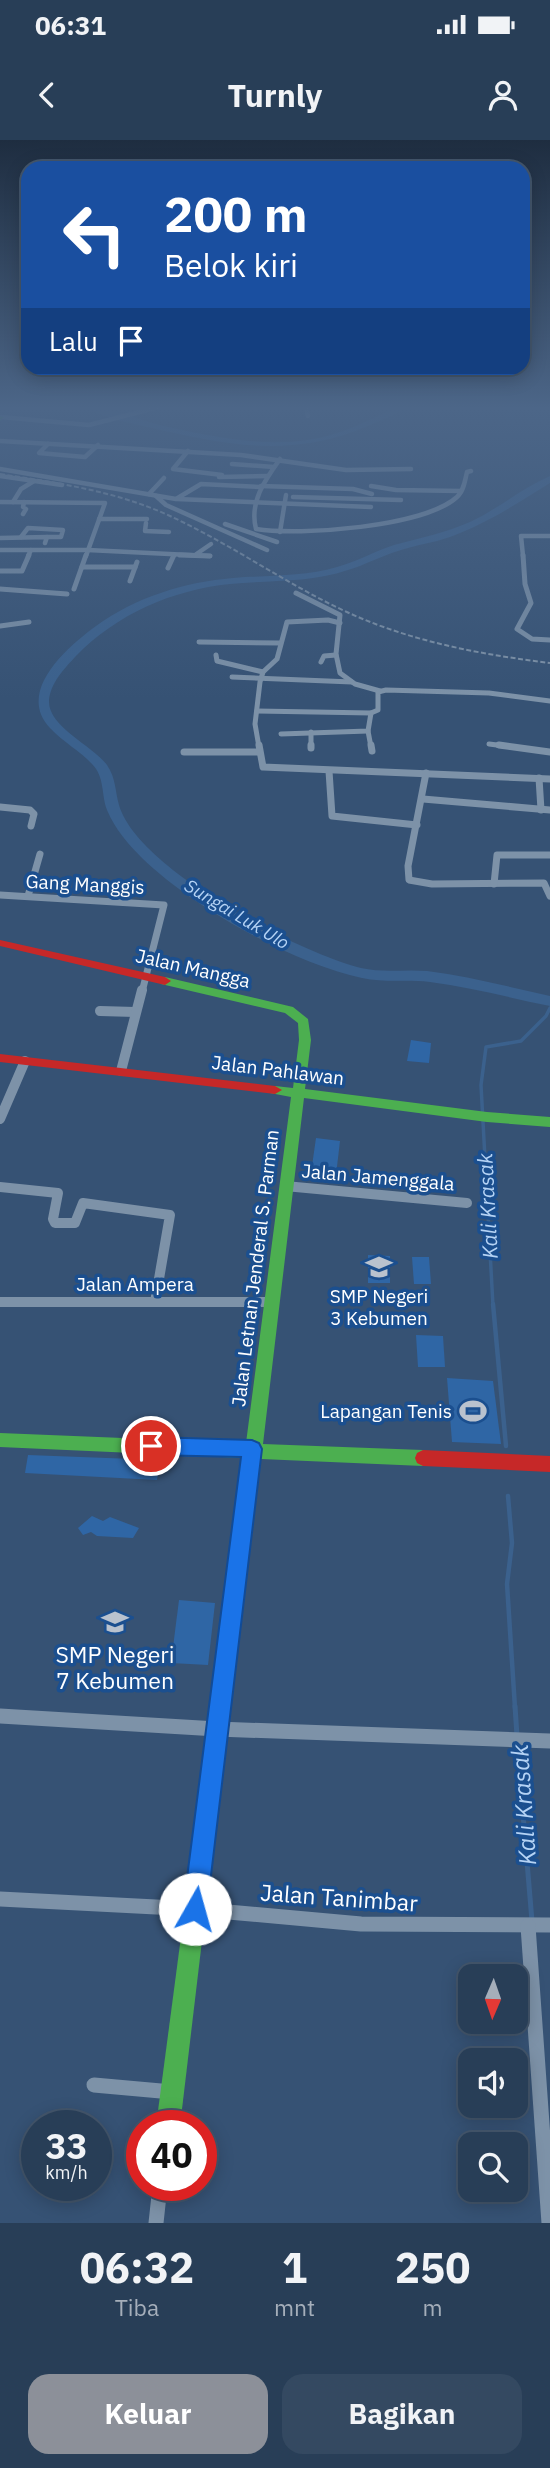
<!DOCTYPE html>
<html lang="id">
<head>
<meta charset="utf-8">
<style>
	body { margin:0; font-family:"IBM Plex Sans",sans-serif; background:#344961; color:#f1f3f6; height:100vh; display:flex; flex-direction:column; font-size:26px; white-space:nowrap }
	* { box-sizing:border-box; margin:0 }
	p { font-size:23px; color:#a5aeba }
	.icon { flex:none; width:38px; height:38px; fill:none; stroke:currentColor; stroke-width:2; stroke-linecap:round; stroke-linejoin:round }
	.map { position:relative; height:2083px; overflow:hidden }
	.panel { display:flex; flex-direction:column; background:#283e57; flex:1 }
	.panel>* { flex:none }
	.banner { position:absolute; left:21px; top:21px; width:509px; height:214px; border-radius:21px; box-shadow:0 4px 18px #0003,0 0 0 2px #44576d; background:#1a4fa0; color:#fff; overflow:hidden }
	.needle { width:46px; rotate:182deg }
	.fabs { position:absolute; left:458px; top:1824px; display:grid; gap:14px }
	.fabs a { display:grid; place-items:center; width:70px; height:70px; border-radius:14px; background:#283e57; box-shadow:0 4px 18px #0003,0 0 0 2px #44576d; font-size:35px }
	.speed { position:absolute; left:21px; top:1970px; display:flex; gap:14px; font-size:35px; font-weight:700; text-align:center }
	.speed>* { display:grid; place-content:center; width:91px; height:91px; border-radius:50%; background:#283e57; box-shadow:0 4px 18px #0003,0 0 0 2px #44576d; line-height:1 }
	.speed small { font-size:18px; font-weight:400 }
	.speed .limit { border:10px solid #d22; background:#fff; color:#111 }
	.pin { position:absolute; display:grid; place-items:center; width:60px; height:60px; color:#fff; margin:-30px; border:4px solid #fff; border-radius:50%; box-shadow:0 2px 7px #0007 }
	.me { position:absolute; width:77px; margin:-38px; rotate:7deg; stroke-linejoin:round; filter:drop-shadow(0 0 5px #0008) }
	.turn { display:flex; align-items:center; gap:24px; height:147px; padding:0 28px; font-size:32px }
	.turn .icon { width:91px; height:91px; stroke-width:2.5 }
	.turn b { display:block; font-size:49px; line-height:60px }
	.then { display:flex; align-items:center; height:66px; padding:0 28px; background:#0003; gap:14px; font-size:26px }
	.eta { display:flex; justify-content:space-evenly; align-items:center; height:119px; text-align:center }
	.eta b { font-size:42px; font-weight:800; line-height:49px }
	.primary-button { display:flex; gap:14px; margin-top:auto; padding:14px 28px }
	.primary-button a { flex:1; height:80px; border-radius:21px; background:#8c9099; color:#fff; font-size:28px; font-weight:800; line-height:80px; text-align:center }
	.primary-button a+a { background:#344961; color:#f1f3f6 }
	.status { display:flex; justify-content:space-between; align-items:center; height:49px; padding:0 35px; background:#283e57; direction:ltr }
	.status svg { height:19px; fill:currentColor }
	header { display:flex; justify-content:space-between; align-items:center; height:91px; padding:0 28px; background:#283e57; font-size:32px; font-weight:800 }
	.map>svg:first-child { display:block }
</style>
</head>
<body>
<div class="status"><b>06:31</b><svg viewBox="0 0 49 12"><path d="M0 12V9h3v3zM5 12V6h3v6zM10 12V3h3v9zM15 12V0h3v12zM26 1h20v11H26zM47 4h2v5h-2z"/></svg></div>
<header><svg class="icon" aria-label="back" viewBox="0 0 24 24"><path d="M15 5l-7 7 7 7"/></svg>Turnly<svg class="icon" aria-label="person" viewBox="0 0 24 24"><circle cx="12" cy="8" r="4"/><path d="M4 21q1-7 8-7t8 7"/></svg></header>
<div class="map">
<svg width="550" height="2083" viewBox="0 0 550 2083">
	<rect width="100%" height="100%" fill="#365274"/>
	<g fill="#2f66a5">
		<polygon points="411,900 431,903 429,923 407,921"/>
		<polygon points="316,998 340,1001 336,1035 311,1033"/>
		<polygon points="368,1115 390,1116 390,1143 368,1143"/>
		<polygon points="412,1117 429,1117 431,1144 414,1144"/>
		<polygon points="416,1195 443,1196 445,1227 418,1227"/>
		<polygon points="447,1238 493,1241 501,1304 452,1302"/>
		<polygon points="28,1315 160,1320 157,1340 25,1333"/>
		<polygon points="92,1376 103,1381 110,1377 139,1388 133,1398 97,1396 91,1392 83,1395 78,1388"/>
		<polygon points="179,1460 215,1463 208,1525 171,1523"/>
	</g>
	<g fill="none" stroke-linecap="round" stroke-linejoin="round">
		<polyline stroke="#3b618d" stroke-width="3.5" points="493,1166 481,945 486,907 521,901 546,876 550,868"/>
		<g stroke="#3b618d" stroke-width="4.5">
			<polyline points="493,1164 506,1306"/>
			<polyline points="508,1356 512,1403 507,1444 515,1568"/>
		</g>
		<g stroke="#3b618d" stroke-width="5">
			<polyline points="515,1566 517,1596"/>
			<polyline points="517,1603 532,1781"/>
		</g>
		<g fill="#3b618d" fill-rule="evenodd">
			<path d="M86 267C107 265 141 281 164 286 209 296 261 307 307 300 339 296 369 280 397 267H407C396 275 381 280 368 286 293 318 229 306 152 288 131 283 104 279 86 267Z"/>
			<path d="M550 336V343C518 363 486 384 450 397 433 403 415 405 398 411 381 416 365 425 348 430 310 443 270 440 230 444 172 450 117 474 76 516 65 528 50 543 49 561 48 587 93 606 107 625 116 638 115 651 119 665 137 729 300 813 361 828 383 833 405 829 427 831 468 836 509 847 550 856V866C510 858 470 847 430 842 408 839 384 843 362 838 293 823 194 768 143 719 128 704 115 689 107 670 101 654 105 637 92 624 80 611 63 602 50 588 16 552 66 508 96 486 136 457 185 442 233 438 268 435 303 437 337 427 356 422 375 411 394 405 420 398 445 393 470 382 498 369 522 348 550 336Z"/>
		</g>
		<g stroke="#7d92a8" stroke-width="4.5">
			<polyline points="306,267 308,276"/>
			<polyline points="1,277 89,285 159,267"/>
			<polyline points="0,301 241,315 346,330 411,329"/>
			<polyline points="48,304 39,313 85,317 98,305"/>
			<polyline points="188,311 173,329 222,335"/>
			<path d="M280 319C265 340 249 362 256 389 300 396 424 387 457 357 464 351 465 340 467 332L471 331"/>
			<polyline points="232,324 274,327"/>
			<polyline points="0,329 176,359 201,344 261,347"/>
			<polyline points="0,336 62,345"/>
			<polyline points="219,337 268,336"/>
			<polyline points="261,346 353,349 372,354"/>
			<polyline points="371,346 396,350 461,351"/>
			<polyline points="149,354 164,338"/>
			<polyline points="156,356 166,365 267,410"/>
			<polyline points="293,357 401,360"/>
			<polyline points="177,359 371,367"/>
			<polyline points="0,362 105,363 86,416"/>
			<polyline points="13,362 21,349 34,341"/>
			<polyline points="23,374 26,369 23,367 24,362"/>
			<polyline points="99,379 147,379"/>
			<polyline points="146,383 145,391 169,392"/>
			<polyline points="225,384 277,402"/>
			<polyline points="280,392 286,355"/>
			<polyline points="21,397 28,388 63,390 61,397 47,397"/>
			<polyline points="0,398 47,397 45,403"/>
			<polyline points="0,410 88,410 210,416"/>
			<polyline points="195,415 211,404"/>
			<polyline points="28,416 31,410"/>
			<polyline points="523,416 521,396 550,396"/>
		</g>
		<g stroke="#7d92a8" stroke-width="5">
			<polyline points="180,415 210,416"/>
			<polyline points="523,415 525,444 531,463 517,489 532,499 550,500"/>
			<polyline points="82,427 135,427"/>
			<polyline points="168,428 174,415"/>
			<polyline points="0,431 22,431 29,415"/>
			<polyline points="130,441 137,422"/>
			<polyline points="0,449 67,454"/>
			<polyline points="74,449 86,415"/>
			<polyline points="296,453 340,475 336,514 340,533 355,544 380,551"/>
			<polyline points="0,486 29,482"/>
			<polyline points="199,502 280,503"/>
			<polyline points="216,515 217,521 263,532"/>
			<polyline points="321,522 324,516 336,515"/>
			<polyline points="232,537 352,542"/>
			<polyline points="257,571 371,573 378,570 378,552 386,550 489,553 550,561"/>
			<polyline points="368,591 371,607"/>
			<polyline points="311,592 311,607"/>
			<polyline points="281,594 368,591 371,573"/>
			<polyline points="489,604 513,607"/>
			<polyline points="259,607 255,584 260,542 263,532 277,519 287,482 328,480 340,483"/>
		</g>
		<g stroke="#7d92a8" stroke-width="7">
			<polyline points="259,605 263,627 550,639"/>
			<polyline points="311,605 311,608"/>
			<polyline points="371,605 372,611"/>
			<polyline points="499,605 550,612"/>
			<polyline points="184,612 259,612"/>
			<polyline points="329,631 332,676 417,685"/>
			<polyline points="426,633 408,726 409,740 432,744 544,743 550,756"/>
			<polyline points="539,638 541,670"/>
			<polyline points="423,659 550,670"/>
			<polyline points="0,667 30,670 34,674 31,686"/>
			<polyline points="494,744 497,715 550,715"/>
			<polyline points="0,755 164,765 142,852"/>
			<polyline points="28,756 40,714"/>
		</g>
		<g stroke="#7d92a8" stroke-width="10">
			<polyline points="100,871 135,872"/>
			<polyline points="121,931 142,850"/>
			<polyline points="0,979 25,921"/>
			<polyline points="285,1046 467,1063"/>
			<polyline points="0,1047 58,1053 53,1079 55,1083 75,1083 83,1063 170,1075 155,1162"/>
			<polyline points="0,1162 270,1162"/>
		</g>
		<g stroke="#7d92a8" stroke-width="15">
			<polyline points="0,1576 217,1589 550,1601"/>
			<polyline points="0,1759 195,1769 361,1784 550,1785"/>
			<polyline points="528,1786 549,2083"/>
			<polyline points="94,1945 172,1952"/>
			<polyline points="156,2083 160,2046"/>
		</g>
		<g fill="#4caf50" fill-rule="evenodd">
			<polygon points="0,276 4,277 0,281"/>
			<polygon points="165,837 293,867 308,879 311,900 305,949 487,972 550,977 550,987 487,982 304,958 263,1304 423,1310 429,1313 431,1318 429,1323 423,1326 261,1319 253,1387 250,1393 244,1395 238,1393 235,1387 244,1318 0,1307 0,1293 246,1303 291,957 270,953 268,950 275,946 293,948 299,900 298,883 285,873 161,844 159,841"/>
			<polygon points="206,1673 213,1676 216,1683 180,1986 156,1986 196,1683 199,1676"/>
		</g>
		<polygon fill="#ffc107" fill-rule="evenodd" points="244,1379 250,1381 253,1387 216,1683 213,1690 206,1693 199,1690 196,1683 235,1387 238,1381"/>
		<g fill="#c62828" fill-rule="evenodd">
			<polygon points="0,800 165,837 171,841 165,845 0,806"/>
			<polygon points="0,914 275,946 282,950 275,954 0,922"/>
			<polygon points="423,1310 550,1316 550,1332 423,1326 417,1323 415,1318 417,1313"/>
		</g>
		<path stroke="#7e92a7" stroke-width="2" stroke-dasharray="5 2.5" stroke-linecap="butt" d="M0 334C58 343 116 351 170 376 235 406 293 449 358 477 419 503 485 515 550 523"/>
	</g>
	<linearGradient id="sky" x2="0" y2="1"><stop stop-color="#1e2d40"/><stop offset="0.48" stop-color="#4c6688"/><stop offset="1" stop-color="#4c6688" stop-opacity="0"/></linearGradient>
	<rect width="550" height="558" fill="url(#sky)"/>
	<polygon fill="#1a73e8" stroke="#114b97" stroke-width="2" points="151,1297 252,1300 259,1303 262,1309 207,1769 204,1778 195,1781 186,1778 183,1769 241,1317 151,1315 144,1312 141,1306 144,1300"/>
	<defs>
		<symbol id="school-bare" viewBox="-9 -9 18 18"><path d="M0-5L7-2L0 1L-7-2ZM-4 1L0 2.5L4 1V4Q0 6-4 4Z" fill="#b9c2ce" stroke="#1b4f8f" stroke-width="2.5" paint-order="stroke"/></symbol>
		<symbol id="stadium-bare" viewBox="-9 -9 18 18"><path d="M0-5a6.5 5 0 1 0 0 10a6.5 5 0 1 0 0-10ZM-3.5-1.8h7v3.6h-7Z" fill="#b9c2ce" stroke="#1b4f8f" stroke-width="2.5" paint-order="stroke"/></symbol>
	</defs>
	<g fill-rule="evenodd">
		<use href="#school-bare" x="360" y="1108" width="38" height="38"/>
		<use href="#stadium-bare" x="454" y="1252" width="38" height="38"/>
		<use href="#school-bare" x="96" y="1463" width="38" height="38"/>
	</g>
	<g text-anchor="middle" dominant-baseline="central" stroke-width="7" stroke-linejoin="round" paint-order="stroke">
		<g font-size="18" font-style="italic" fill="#b5d3f5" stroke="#1b4f8f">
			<text transform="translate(237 774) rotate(31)">Sungai Luk Ulo</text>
		</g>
		<g font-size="19" fill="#fff" stroke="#1b4f8f">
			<text transform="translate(85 744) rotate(3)">Gang Manggis</text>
			<text transform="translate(193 828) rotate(13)">Jalan Mangga</text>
			<text transform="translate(278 930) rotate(7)">Jalan Pahlawan</text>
			<text transform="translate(378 1037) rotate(5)">Jalan Jamenggala</text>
			<text transform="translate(255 1128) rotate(-83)">Jalan Letnan Jenderal S. Parman</text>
			<text x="135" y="1144">Jalan Ampera</text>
		</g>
		<g font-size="19" fill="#fff" stroke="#1b4f8f">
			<text x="379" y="1156">SMP Negeri<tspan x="379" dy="22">3 Kebumen</tspan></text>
			<text x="452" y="1271" text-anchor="end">Lapangan Tenis</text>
		</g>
		<g font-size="21" font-style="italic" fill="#b5d3f5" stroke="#1b4f8f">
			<text transform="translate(487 1066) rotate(-93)">Kali Krasak</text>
		</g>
		<g font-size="23" fill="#fff" stroke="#1b4f8f">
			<text x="115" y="1514">SMP Negeri<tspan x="115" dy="26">7 Kebumen</tspan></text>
		</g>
		<g font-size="23" fill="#fff" stroke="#1b4f8f">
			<text transform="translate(339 1757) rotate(4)">Jalan Tanimbar</text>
		</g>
		<g font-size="24" font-style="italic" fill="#b5d3f5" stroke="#1b4f8f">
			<text transform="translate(523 1665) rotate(-94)">Kali Krasak</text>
		</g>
	</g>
</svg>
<div class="fabs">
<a><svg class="needle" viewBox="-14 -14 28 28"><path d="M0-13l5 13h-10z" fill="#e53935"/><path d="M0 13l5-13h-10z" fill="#a5aeba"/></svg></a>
<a><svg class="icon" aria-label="sound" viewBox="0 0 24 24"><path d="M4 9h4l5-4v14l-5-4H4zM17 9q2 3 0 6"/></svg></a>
<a><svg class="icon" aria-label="search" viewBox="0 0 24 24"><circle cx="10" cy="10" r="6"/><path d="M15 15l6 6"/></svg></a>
</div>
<div class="speed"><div>33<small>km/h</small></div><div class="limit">40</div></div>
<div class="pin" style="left:151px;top:1306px;background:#d93025"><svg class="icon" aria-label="arrive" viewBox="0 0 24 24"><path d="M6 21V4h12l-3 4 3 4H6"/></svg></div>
<svg class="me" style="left:195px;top:1769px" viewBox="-20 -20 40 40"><circle r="19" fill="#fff"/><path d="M0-13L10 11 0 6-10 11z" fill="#1a73e8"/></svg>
<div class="banner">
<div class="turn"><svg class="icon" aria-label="left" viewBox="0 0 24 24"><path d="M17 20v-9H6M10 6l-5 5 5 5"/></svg><div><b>200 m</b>Belok kiri</div></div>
<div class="then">Lalu<svg class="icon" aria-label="arrive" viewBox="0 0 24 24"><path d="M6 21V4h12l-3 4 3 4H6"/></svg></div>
</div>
</div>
<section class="panel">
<div class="eta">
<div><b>06:32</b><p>Tiba</p></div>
<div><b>1</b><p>mnt</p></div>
<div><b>250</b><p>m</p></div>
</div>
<div class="primary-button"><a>Keluar</a><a>Bagikan</a></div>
</section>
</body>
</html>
